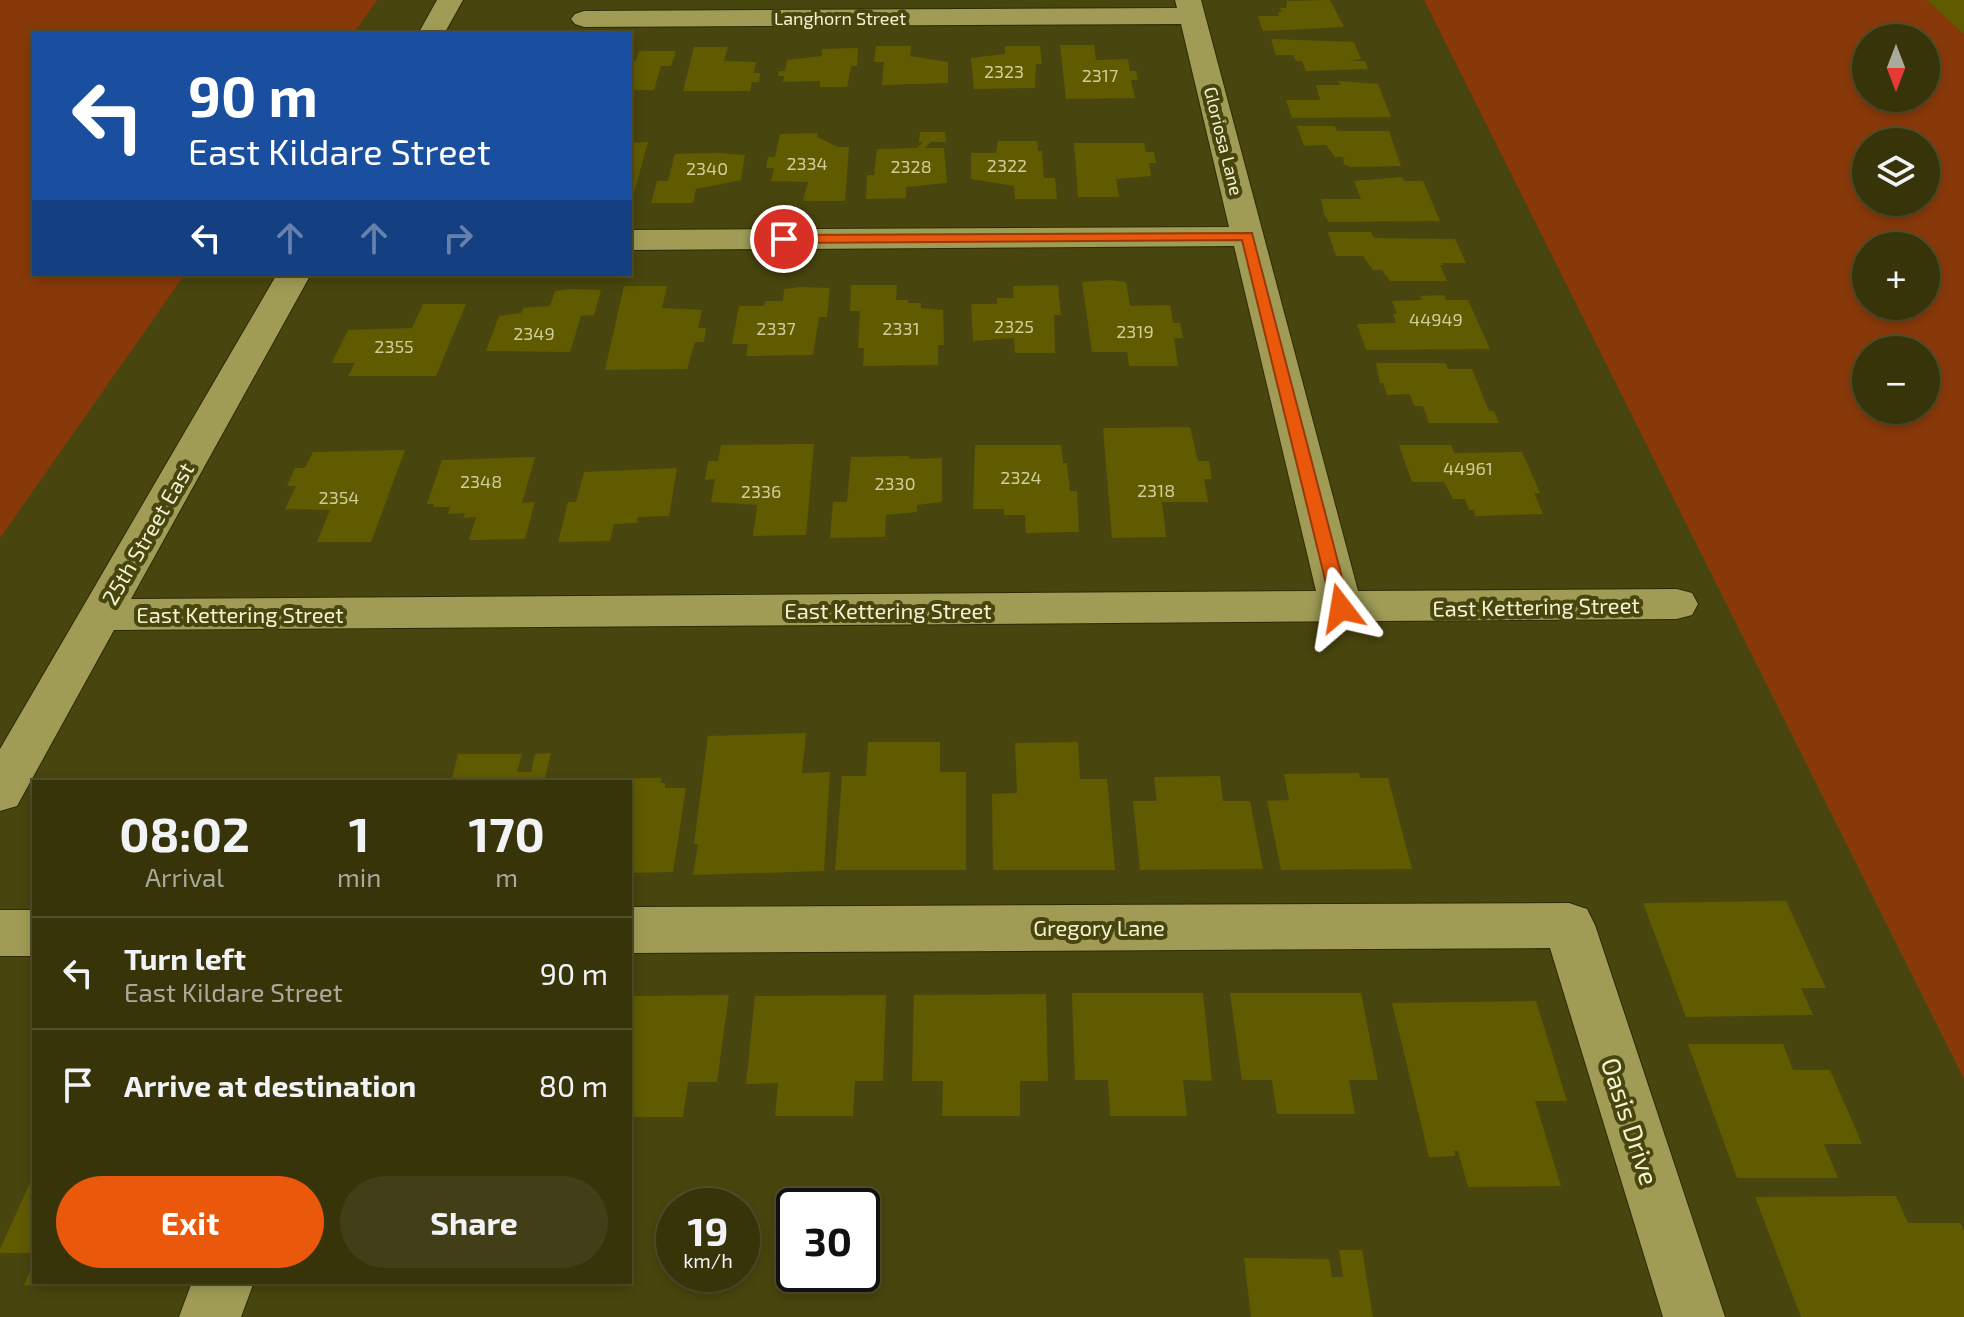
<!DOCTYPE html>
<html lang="en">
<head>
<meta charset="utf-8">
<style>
	body { margin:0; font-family:"Exo 2",sans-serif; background:#423f18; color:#f1f3f6; height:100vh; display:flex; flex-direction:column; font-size:30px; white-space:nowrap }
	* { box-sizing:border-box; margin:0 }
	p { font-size:26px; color:#aaaa9c }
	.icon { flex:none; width:44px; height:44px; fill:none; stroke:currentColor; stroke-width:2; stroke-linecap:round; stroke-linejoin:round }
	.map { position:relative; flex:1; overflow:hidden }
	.sheet { position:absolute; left:32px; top:780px; width:600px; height:504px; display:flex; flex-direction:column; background:#37340a; border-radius:0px; box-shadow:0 4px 12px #0003,0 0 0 2px #514f2b }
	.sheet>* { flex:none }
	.top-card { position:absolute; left:32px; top:32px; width:600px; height:244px; border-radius:0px; box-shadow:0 4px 12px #0003,0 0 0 2px #514f2b; background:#1a4fa0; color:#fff; overflow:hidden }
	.needle { width:52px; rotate:180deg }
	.controls { position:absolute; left:1852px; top:24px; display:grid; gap:16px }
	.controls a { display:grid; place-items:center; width:88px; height:88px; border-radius:50%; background:#37340a; box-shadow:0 4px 12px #0003,0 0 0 2px #514f2b; font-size:40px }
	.speed { position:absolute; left:656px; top:1188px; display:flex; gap:16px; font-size:40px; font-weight:700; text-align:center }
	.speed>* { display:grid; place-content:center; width:104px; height:104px; border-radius:50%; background:#37340a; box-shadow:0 4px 12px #0003,0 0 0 2px #514f2b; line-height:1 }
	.speed small { font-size:20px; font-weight:400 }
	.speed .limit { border:4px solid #111; border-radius:12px; background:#fff; color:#111 }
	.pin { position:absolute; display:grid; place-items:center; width:68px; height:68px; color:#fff; margin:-34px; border:4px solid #fff; border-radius:50%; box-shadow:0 2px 8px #0007 }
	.me { position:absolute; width:88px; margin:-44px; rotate:346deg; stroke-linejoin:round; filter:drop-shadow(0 0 6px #0008) }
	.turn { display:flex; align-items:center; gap:28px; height:168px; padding:0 24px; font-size:36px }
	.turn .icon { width:104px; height:104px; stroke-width:2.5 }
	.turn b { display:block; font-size:56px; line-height:68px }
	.lanes { display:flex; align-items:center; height:76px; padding:0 24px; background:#0003; justify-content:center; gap:40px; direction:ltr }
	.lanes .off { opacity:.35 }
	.eta { display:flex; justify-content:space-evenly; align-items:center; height:136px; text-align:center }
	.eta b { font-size:48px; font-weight:700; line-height:56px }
	.button { display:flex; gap:16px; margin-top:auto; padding:16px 24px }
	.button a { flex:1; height:92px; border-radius:48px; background:#ea580c; color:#fff; font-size:32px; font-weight:700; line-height:92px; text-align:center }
	.button a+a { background:#423f18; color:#f1f3f6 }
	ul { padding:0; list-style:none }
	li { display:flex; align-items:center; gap:24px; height:112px; padding:0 24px; border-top:2px solid #514f2b }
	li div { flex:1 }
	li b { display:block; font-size:30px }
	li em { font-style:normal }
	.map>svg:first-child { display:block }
</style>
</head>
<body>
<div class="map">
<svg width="1964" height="1317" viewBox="0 0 1964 1317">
	<rect width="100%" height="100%" fill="#49450e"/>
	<g fill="#88390a" fill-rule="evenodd">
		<polygon points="0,0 377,0 353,34 34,34 34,274 185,274 0,538"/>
		<path d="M1424 0H1964V1079ZM1866 38H1926V98H1866ZM1866 142H1926V202H1866ZM1866 246H1926V306H1866ZM1866 350H1926V410H1866Z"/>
	</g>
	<g fill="#605b01">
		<polygon points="1330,0 1344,27 1263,31 1258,16 1279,16 1278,12 1282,12 1280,8 1286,8 1287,1"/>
		<polygon points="1927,0 1964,0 1964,34"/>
		<polygon points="1271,39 1354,42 1361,59 1350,61 1365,61 1368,69 1306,71 1302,61 1296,61 1293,55 1276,55"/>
		<polygon points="1060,45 1094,45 1096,60 1128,59 1130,71 1136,71 1138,80 1131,80 1135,98 1066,99"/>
		<polygon points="876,46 911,46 910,56 948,62 948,83 882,85 884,62 874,62"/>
		<polygon points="1005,46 1040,46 1042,64 1036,64 1035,88 974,89 971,58 1005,54"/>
		<polygon points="694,47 728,47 724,61 756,62 754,73 760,73 759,82 752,82 750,91 683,91"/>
		<polygon points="858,48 857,66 851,66 847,87 820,87 820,81 783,82 784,76 778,76 779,71 785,71 787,60 822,56 822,49"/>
		<polygon points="639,51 676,51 671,66 661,66 654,90 630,90 630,61 636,61"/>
		<polygon points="1338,81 1378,84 1391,117 1292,118 1286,100 1320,100 1316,85 1340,85"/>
		<polygon points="1297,126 1335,126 1337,131 1389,131 1401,166 1350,167 1344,164 1343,158 1346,157 1335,157 1326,145 1304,146"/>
		<polygon points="920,132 945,132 946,142 931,142 924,148 944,148 947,183 906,187 906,198 866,199 867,175 874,175 877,149 917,148 923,142 919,142"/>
		<polygon points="818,133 817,137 838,147 849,147 845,201 803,201 808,182 771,181 774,168 766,168 768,157 775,157 780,134"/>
		<polygon points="998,141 1037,141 1038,151 1042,151 1044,178 1055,178 1057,199 1015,199 1014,186 971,179 971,153 996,153"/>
		<polygon points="648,142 633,196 630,196 630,143"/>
		<polygon points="1074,143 1144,143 1146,152 1154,152 1156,163 1149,163 1151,176 1116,179 1119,197 1078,197"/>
		<polygon points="720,153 745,155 741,180 696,189 693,203 651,203 657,181 668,181 675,154"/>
		<polygon points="1402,177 1404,181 1423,181 1440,221 1329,222 1324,214 1321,199 1361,199 1354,181"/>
		<polygon points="1328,232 1371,232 1374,238 1455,239 1466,263 1442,263 1443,265 1440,265 1447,281 1390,281 1382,270 1373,270 1363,256 1336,256"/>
		<polygon points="1110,280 1126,282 1130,306 1170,305 1173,323 1180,323 1183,338 1174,338 1178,366 1129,366 1127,352 1092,352 1082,282"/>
		<polygon points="851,285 897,285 896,300 908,300 908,303 921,303 921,308 943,310 944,345 938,345 938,365 863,366 864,348 858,348 860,311 850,311"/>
		<polygon points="1058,285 1061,315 1054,315 1055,353 1015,353 1014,338 973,341 971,304 997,304 997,298 1014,298 1013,286"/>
		<polygon points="624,286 667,286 662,308 702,310 698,328 706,328 704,342 695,342 687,369 605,370"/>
		<polygon points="801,287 830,288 827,317 819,317 813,355 746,356 748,344 732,344 739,306 764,306 765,301 783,301 784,289"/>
		<polygon points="572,289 601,290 594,315 581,316 570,352 486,351 499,316 521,313 523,308 550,306 555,291"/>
		<polygon points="1444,295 1446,300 1468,300 1490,349 1366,350 1357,324 1396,323 1393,314 1397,314 1392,301 1422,300 1420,296"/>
		<polygon points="423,304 466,304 436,376 348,376 355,363 332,363 348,330 412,328"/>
		<polygon points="1376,363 1446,363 1448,369 1472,369 1489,411 1494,411 1499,423 1429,423 1423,406 1414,406 1410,394 1387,395 1383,383 1380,383"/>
		<polygon points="1190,427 1198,461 1209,461 1212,479 1204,479 1208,502 1162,502 1166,537 1112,538 1103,428"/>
		<polygon points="814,444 806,535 753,536 757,505 711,502 715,479 705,480 708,461 718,461 721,445"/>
		<polygon points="975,445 1061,445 1063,463 1067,463 1070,491 1077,491 1079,532 1026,533 1025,515 1004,515 1004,509 973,509"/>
		<polygon points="1399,445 1451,445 1454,453 1522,452 1540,493 1534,493 1543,514 1475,516 1474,510 1469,510 1465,499 1453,499 1444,482 1412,482"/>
		<polygon points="405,450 371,542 317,542 330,510 285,509 296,486 287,486 295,468 305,468 313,452"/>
		<polygon points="909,456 909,459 942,458 942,502 917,505 917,512 886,515 885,537 830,538 833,502 847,502 851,457"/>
		<polygon points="535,457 522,503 535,502 525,539 469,540 476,517 463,518 465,513 448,514 450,507 433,507 434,504 427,504 442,460"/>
		<polygon points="677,468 669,516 638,517 637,523 614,524 610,541 558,542 568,502 576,502 584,472"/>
		<polygon points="806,733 802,773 830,772 824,871 693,875 698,844 694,844 708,736"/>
		<polygon points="868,742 940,742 940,772 966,772 966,870 835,870 842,776 866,776"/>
		<polygon points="1078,742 1080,779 1107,779 1115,870 993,870 992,794 1017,793 1015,743"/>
		<polygon points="551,753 544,782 451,782 458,754 522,754 517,772 531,772 535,754"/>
		<polygon points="1359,773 1360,778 1388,778 1412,869 1281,870 1267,801 1289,800 1284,774"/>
		<polygon points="1220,776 1223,801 1250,801 1263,869 1140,870 1133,801 1157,801 1154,777"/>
		<polygon points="597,778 662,778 660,783 665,783 665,788 686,788 673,872 630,873 630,782 596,782"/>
		<polygon points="1786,901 1826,988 1801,988 1813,1015 1686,1017 1643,903"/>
		<polygon points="1072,993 1203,993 1212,1081 1183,1080 1187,1116 1110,1116 1108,1080 1075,1080"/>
		<polygon points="1230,993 1361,993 1378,1080 1349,1080 1355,1114 1277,1114 1272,1080 1242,1080"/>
		<polygon points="1046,994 1048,1081 1020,1081 1020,1116 942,1116 943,1081 912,1081 914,995"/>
		<polygon points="729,995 717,1082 688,1082 683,1117 630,1117 630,996"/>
		<polygon points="886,995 883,1081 855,1081 853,1116 775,1116 778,1083 746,1084 755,996"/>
		<polygon points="1536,1001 1567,1101 1535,1101 1561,1186 1468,1187 1458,1151 1454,1151 1455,1156 1429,1157 1392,1003"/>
		<polygon points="1688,1044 1783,1044 1793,1070 1830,1070 1862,1144 1824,1144 1838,1178 1737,1178"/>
		<polygon points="34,1174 34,1253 0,1253 0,1249"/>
		<polygon points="1896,1196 1908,1223 1960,1223 1964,1231 1964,1317 1801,1317 1755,1197"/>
		<polygon points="1339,1250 1362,1250 1373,1317 1251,1317 1244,1258 1329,1259 1332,1277 1343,1277"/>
		<polygon points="34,1262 34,1282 77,1282 77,1285 24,1285"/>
	</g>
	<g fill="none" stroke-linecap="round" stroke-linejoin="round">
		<defs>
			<g id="minor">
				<polygon points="437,0 463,0 444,34 418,34"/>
				<polygon points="1175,0 1201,0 1358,591 1677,589 1692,593 1698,604 1692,615 1677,619 114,630 17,806 0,811 0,749 277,274 311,274 131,599 1316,591 1234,246 630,250 630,230 1229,227 1181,24 584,27 575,24 571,19 575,14 584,11 1177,8"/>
				<polygon points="1569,903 1587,909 1595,925 1725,1317 1663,1317 1550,948 630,953 630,907"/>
				<rect x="0" y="910" width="34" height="46"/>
				<polygon points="192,1282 254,1282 241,1317 179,1317"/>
			</g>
		</defs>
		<use href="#minor" stroke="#2e2b05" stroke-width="2"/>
		<use href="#minor" fill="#a09c56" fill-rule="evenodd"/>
	</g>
	<polygon fill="#ea580c" stroke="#983908" stroke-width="2" points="1252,233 1350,608 1341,614 1332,608 1242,240 784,243 778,239 784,235"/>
	<g text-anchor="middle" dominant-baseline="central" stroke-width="8" stroke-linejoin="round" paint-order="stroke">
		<g font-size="18" fill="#f4f3d0" stroke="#49450e">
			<text x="840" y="18">Langhorn Street</text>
			<text transform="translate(1224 141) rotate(76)">Gloriosa Lane</text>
		</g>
		<g font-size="18" fill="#cfcd9c">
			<text x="1004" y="71">2323</text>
			<text x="1100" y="75">2317</text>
			<text x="807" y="163">2334</text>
			<text x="1007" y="165">2322</text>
			<text x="911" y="166">2328</text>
			<text x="707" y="168">2340</text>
			<text x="1436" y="319">44949</text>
			<text x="1014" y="326">2325</text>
			<text x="776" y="328">2337</text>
			<text x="901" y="328">2331</text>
			<text x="1135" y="331">2319</text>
			<text x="534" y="333">2349</text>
			<text x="394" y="346">2355</text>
			<text x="1468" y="468">44961</text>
			<text x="1021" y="477">2324</text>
			<text x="481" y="481">2348</text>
			<text x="895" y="483">2330</text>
			<text x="1156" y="490">2318</text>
			<text x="761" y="491">2336</text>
			<text x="339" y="497">2354</text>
		</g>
		<g font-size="22" fill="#f4f3d0" stroke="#49450e">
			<text transform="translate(147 533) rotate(-60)">25th Street East</text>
			<text transform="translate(1536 606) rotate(-1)">East Kettering Street</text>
			<text x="888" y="610">East Kettering Street</text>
			<text x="240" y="614">East Kettering Street</text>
			<text x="1099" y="927">Gregory Lane</text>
		</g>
		<g font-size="26" fill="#f4f3d0" stroke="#49450e">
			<text transform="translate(1631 1121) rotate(72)">Oasis Drive</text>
		</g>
	</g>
</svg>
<div class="controls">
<a><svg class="needle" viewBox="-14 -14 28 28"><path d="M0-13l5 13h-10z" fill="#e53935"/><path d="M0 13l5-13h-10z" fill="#aaaa9c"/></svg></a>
<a><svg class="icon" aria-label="layers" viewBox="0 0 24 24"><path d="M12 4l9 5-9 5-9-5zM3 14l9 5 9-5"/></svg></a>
<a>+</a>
<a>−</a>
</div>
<div class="speed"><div>19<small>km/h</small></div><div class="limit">30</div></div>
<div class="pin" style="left:784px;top:239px;background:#d93025"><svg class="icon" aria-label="arrive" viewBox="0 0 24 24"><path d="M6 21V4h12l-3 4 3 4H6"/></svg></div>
<svg class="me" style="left:1341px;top:608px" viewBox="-20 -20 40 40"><path d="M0-17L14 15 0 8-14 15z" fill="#ea580c" stroke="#fff" stroke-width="4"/></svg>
<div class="top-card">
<div class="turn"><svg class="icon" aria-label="left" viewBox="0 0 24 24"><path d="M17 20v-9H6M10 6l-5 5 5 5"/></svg><div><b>90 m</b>East Kildare Street</div></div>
<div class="lanes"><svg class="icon" aria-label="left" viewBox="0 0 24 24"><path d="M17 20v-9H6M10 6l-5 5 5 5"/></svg><svg class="icon off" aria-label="ahead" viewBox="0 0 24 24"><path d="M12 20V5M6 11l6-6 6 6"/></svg><svg class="icon off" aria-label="ahead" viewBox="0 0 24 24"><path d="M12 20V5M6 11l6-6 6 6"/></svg><svg class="icon off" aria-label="right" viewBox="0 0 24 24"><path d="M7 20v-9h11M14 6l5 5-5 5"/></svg></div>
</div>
<section class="sheet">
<div class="eta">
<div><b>08:02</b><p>Arrival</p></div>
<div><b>1</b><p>min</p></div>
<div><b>170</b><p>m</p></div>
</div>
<ul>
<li><svg class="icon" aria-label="left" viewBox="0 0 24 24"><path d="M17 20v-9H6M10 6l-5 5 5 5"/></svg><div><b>Turn left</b><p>East Kildare Street</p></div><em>90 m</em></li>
<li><svg class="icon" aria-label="arrive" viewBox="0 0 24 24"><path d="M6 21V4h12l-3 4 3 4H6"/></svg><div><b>Arrive at destination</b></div><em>80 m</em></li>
</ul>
<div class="button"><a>Exit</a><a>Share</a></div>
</section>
</div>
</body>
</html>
